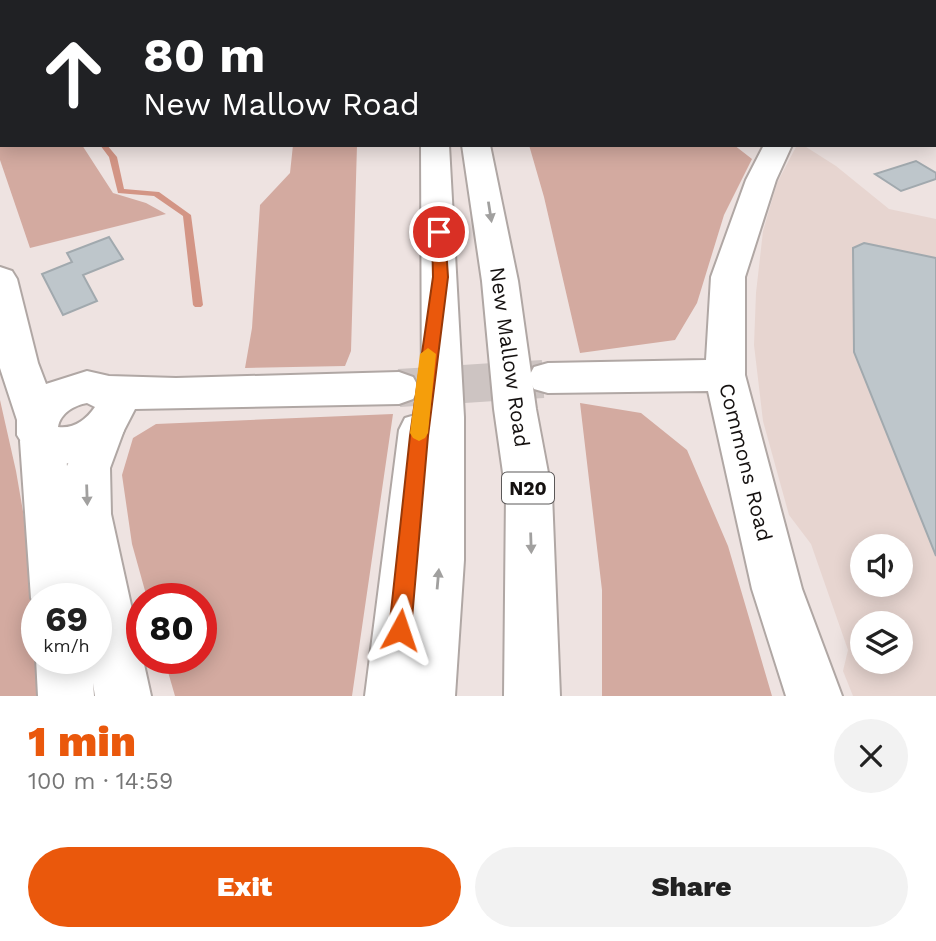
<!DOCTYPE html>
<html lang="en">
<head>
<meta charset="utf-8">
<style>
	body { margin:0; font-family:"Work Sans",sans-serif; background:#f2f2f2; color:#222; height:100vh; display:flex; flex-direction:column; font-size:26px; white-space:nowrap }
	* { box-sizing:border-box; margin:0 }
	p { font-size:23px; color:#767676 }
	.icon { flex:none; width:38px; height:38px; fill:none; stroke:currentColor; stroke-width:2; stroke-linecap:round; stroke-linejoin:round }
	.map { position:relative; height:696px; overflow:hidden }
	.side { display:flex; flex-direction:column; background:#fff; flex:1 }
	.side>* { flex:none }
	.top-card { position:absolute; left:0px; top:0px; width:936px; height:147px; box-shadow:0 4px 18px #0003; background:#202124; color:#fff; overflow:hidden }
	.controls { position:absolute; left:850px; top:534px; display:grid; gap:14px }
	.controls a { display:grid; place-items:center; width:63px; height:63px; border-radius:50%; background:#fff; box-shadow:0 4px 18px #0003; font-size:35px }
	.speed { position:absolute; left:21px; top:583px; display:flex; gap:14px; font-size:35px; font-weight:700; text-align:center }
	.speed>* { display:grid; place-content:center; width:91px; height:91px; border-radius:50%; background:#fff; box-shadow:0 4px 18px #0003; line-height:1 }
	.speed small { font-size:18px; font-weight:400 }
	.speed .limit { border:10px solid #d22; background:#fff; color:#111 }
	.pin { position:absolute; display:grid; place-items:center; width:60px; height:60px; color:#fff; margin:-30px; border:4px solid #fff; border-radius:50%; box-shadow:0 2px 7px #0007 }
	.me { position:absolute; width:77px; margin:-38px; rotate:5deg; stroke-linejoin:round; filter:drop-shadow(0 0 5px #0008) }
	.turn { display:flex; align-items:center; gap:24px; height:147px; padding:0 28px; font-size:32px }
	.turn .icon { width:91px; height:91px; stroke-width:2.5 }
	.turn b { display:block; font-size:49px; line-height:60px }
	.round { display:grid; place-items:center; flex:none; width:74px; height:74px; border-radius:37px; background:#f2f2f2 }
	.headline { display:flex; align-items:center; justify-content:space-between; height:119px; padding:0 28px }
	h1 { font-size:42px; font-weight:800; line-height:52px; color:#ea580c }
	.button { display:flex; gap:14px; margin-top:auto; padding:14px 28px }
	.button a { flex:1; height:80px; border-radius:42px; background:#ea580c; color:#fff; font-size:28px; font-weight:800; line-height:80px; text-align:center }
	.button a+a { background:#f2f2f2; color:#222 }
	.map>svg:first-child { display:block }
</style>
</head>
<body>
<div class="map">
<svg width="936" height="696" viewBox="0 0 936 696">
	<rect width="100%" height="100%" fill="#eee3e1"/>
	<path fill="#e7d5d0" fill-rule="evenodd" d="M797 145H803L836 166 889 209 936 219V696H853L843 671 848 650 811 544 789 515 763 421 754 345 756 293 763 231 777 183ZM863 546H901V584H863ZM863 623H901V662H863Z"/>
	<g fill="#d3aaa0">
		<polygon points="0,69 2,145 82,145 113,193 146,203 166,214 30,248 0,160"/>
		<polygon points="293,145 357,145 351,351 345,366 245,368 252,328 260,205 290,173"/>
		<polygon points="529,145 734,145 752,159 724,215 697,303 675,340 580,353 544,197"/>
		<polygon points="0,400 16,471 38,598 37,658 40,696 0,696"/>
		<polygon points="580,403 641,413 687,450 728,546 772,696 602,696 602,590"/>
		<polygon points="393,414 352,696 175,696 164,658 201,658 201,598 147,598 132,544 122,475 133,438 156,424"/>
	</g>
	<g fill="none" stroke-linecap="round" stroke-linejoin="round">
		<g fill="#d39585" fill-rule="evenodd">
			<polygon points="0,55 2,56 2,60 0,59"/>
			<polygon points="100,145 107,145 117,157 124,189 159,192 191,215 203,305 201,307 195,307 193,305 183,216 154,196 118,193 109,157"/>
		</g>
	</g>
	<g fill="#bec6cb" stroke="#a1a9ae" stroke-width="2">
		<polygon points="916,161 936,173 936,179 901,191 875,174"/>
		<polygon points="109,237 123,259 83,275 97,301 63,315 42,274 72,262 67,253"/>
		<polygon points="864,243 936,258 936,556 854,352 853,248"/>
	</g>
	<g fill="none" stroke-linecap="round" stroke-linejoin="round">
		<polyline stroke="#cdc4c2" stroke-width="38" stroke-dasharray="38 19" stroke-linecap="butt" points="399,388 543,379"/>
		<defs>
			<g id="tertiary">
				<polygon points="810,0 830,0 831,2 810,2"/>
				<polygon points="764,145 792,145 776,180 745,277 745,375 802,589 842,696 786,696 752,589 708,391 548,393 534,389 528,378 534,367 548,363 706,360 711,277 746,180"/>
				<path d="M0 267 12 271 17 279 38 363 46 384 87 371 109 376 176 378 399 372 413 377 419 388 413 399 399 404 135 409 119 440 94 456 65 464 29 454 17 435V420L0 368ZM87 403 95 407C86 420 74 429 58 427 60 413 75 405 87 403Z"/>
			</g>
			<g id="trunk">
				<polygon points="413,0 433,0 434,2 413,2"/>
				<rect x="445" y="0" width="20" height="2"/>
				<polygon points="421,145 449,145 464,417 464,560 455,696 365,696 399,430 405,418 422,413"/>
				<polygon points="462,145 490,145 518,281 536,409 552,494 560,696 504,696 506,494 494,409 482,281"/>
				<polygon points="103,412 118,418 124,430 110,468 111,514 151,696 95,696 93,683 94,696 38,696 36,658 37,656 37,658 96,658 96,598 37,598 37,611 31,598 20,441 27,428 42,423 57,428 64,441 67,466 88,418"/>
			</g>
		</defs>
		<use href="#tertiary" stroke="#b0a7a4" stroke-width="4"/>
		<use href="#trunk" stroke="#b0a7a4" stroke-width="4"/>
		<use href="#tertiary" fill="#fff" fill-rule="evenodd"/>
		<use href="#trunk" fill="#fff" fill-rule="evenodd"/>
	</g>
	<defs><path id="oneway-solid" d="M-6-.8H1V-3.2L6.5 0L1 3.2V.8H-6Z" transform="scale(1.75)"/></defs>
	<g fill="#a1a09f">
		<use href="#oneway-solid" transform="translate(490 212) rotate(81)"/>
		<use href="#oneway-solid" transform="translate(87 495) rotate(88)"/>
		<use href="#oneway-solid" transform="translate(531 543) rotate(88)"/>
		<use href="#oneway-solid" transform="translate(438 579) rotate(-85)"/>
	</g>
	<polygon fill="#ea580c" stroke="#983908" stroke-width="2" points="439,228 445,232 448,277 428,436 411,630 408,638 400,641 393,638 389,630 410,436 433,277 432,232"/>
	<polygon fill="#f59e0b" points="428,348 436,354 428,433 425,438 419,441 413,438 410,433 420,354"/>
	<g text-anchor="middle" dominant-baseline="central" stroke-width="6" stroke-linejoin="round" paint-order="stroke">
		<rect fill="#fff" stroke="#5b5858" stroke-width="2" x="502" y="472.5" width="52" height="31" rx="5"/>
		<g font-size="19" font-weight="bold" fill="#151110">
			<text x="528" y="488">N20</text>
		</g>
		<g font-size="21" fill="#151110" stroke="#fff">
			<text transform="translate(510 357) rotate(82)">New Mallow Road</text>
			<text transform="translate(746 462) rotate(76)">Commons Road</text>
		</g>
	</g>
</svg>
<div class="controls">
<a><svg class="icon" aria-label="sound" viewBox="0 0 24 24"><path d="M4 9h4l5-4v14l-5-4H4zM17 9q2 3 0 6"/></svg></a>
<a><svg class="icon" aria-label="layers" viewBox="0 0 24 24"><path d="M12 4l9 5-9 5-9-5zM3 14l9 5 9-5"/></svg></a>
</div>
<div class="speed"><div>69<small>km/h</small></div><div class="limit">80</div></div>
<div class="pin" style="left:439px;top:232px;background:#d93025"><svg class="icon" aria-label="arrive" viewBox="0 0 24 24"><path d="M6 21V4h12l-3 4 3 4H6"/></svg></div>
<svg class="me" style="left:400px;top:630px" viewBox="-20 -20 40 40"><path d="M0-17L14 15 0 8-14 15z" fill="#ea580c" stroke="#fff" stroke-width="4"/></svg>
<div class="top-card">
<div class="turn"><svg class="icon" aria-label="ahead" viewBox="0 0 24 24"><path d="M12 20V5M6 11l6-6 6 6"/></svg><div><b>80 m</b>New Mallow Road</div></div>
</div>
</div>
<section class="side">
<div class="headline"><div><h1>1 min</h1><p>100 m · 14:59</p></div><a class="round"><svg class="icon" aria-label="close" viewBox="0 0 24 24"><path d="M6 6l12 12M18 6L6 18"/></svg></a></div>
<div class="button"><a>Exit</a><a>Share</a></div>
</section>
</body>
</html>
